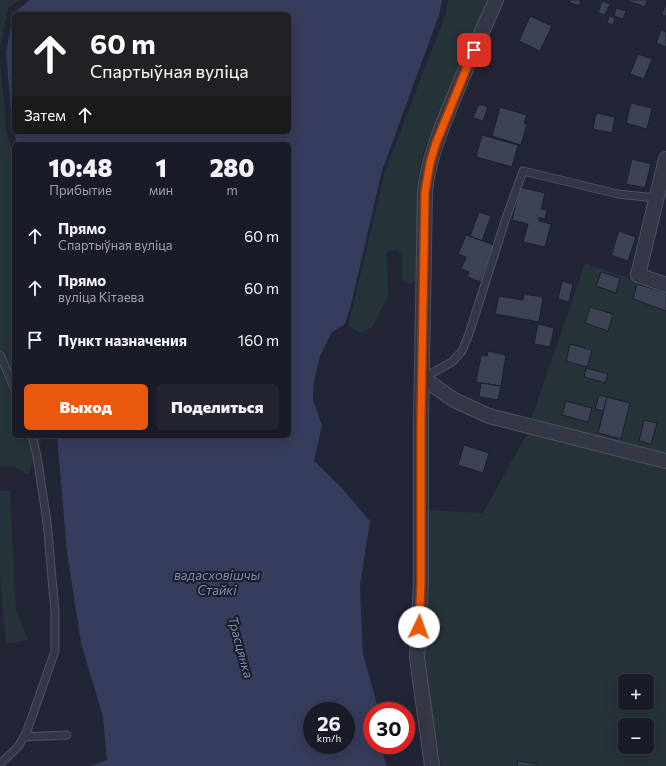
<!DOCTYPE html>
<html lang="ru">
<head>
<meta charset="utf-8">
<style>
	body { margin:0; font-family:Commissioner,sans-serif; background:#222530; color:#f1f3f6; height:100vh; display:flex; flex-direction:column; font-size:15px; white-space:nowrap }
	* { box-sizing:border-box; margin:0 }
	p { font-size:13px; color:#9fa1a8 }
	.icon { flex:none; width:22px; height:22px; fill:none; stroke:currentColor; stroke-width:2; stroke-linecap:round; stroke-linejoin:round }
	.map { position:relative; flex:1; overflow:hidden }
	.panel { position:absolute; left:12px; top:142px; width:279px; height:296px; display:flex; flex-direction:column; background:#191c28; border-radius:6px; box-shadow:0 4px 16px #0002,0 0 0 1px #373a45 }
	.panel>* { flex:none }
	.hud { position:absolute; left:12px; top:12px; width:279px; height:122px; border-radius:6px; box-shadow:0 4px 16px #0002,0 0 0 1px #373a45; background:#202124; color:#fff; overflow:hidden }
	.fabs { position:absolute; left:618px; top:674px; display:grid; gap:8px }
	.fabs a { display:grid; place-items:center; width:36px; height:36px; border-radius:6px; background:#191c28; box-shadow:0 4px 16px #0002,0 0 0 1px #373a45; font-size:20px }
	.speed { position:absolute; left:303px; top:702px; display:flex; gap:8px; font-size:20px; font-weight:700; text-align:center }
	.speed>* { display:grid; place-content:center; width:52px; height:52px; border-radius:50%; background:#191c28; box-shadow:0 4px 16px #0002,0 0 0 1px #373a45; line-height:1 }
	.speed small { font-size:10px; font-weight:400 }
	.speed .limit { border:6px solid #d22; background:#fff; color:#111 }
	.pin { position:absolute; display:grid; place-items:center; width:34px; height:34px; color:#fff; margin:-17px; border-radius:8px; box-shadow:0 2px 6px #0006 }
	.me { position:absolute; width:44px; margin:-22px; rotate:3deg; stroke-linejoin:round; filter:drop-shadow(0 0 3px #0008) }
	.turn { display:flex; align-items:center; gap:14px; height:84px; padding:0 12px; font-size:18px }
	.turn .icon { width:52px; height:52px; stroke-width:2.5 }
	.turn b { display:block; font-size:28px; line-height:34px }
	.then { display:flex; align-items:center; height:38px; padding:0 12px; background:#0003; gap:8px; font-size:15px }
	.eta { display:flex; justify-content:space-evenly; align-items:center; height:68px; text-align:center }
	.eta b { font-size:24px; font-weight:800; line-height:28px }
	.action { display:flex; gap:8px; margin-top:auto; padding:8px 12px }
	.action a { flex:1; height:46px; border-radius:6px; background:#ea580c; color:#fff; font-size:16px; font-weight:800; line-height:46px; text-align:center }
	.action a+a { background:#222530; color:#f1f3f6 }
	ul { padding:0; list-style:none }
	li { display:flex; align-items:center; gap:12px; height:52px; padding:0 12px }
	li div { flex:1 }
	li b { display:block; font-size:15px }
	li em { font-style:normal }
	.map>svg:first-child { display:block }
</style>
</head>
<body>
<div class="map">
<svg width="666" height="766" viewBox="0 0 666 766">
	<rect width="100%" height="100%" fill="#212535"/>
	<g fill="#263339" fill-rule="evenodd">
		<polygon points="0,0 19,0 8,8 0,49"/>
		<polygon points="448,0 487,0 468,48 423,152 418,177 420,202 418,280 409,284 402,280 402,256 397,249 387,252 388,296 372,327 361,333 348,326 385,171 445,16"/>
		<polygon points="0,58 6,129 14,159 14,436 43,436 28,475 14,466 0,466"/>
		<path d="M585 263 666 291V766H441L420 642 428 510 483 513 525 437ZM625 681H647V703H625ZM625 725H647V747H625Z"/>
		<polygon points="0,490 10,491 16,609 28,640 6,644 0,578"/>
	</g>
	<path fill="#363c5b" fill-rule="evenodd" d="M29 0H442L439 15 382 171 351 305 345 324 332 332 320 356 314 381 313 400 322 425 314 461 340 486 370 521 360 586 363 654 379 711H372V745H382L383 754 387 766H91L107 760 103 717 81 643 67 552 57 436H289V144H17L14 132H289V14H14V132L12 124 6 52 14 13ZM312 711H346V745H312Z"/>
	<g fill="#3d4255" stroke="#1c1f2c">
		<polygon points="570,0 581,0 579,6 569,2"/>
		<polygon points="625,0 647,0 645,7"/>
		<polygon points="602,1 610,4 605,15 598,13"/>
		<polygon points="666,2 666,16 662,15"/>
		<polygon points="616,8 626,11 623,19 614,16"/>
		<polygon points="530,16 552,26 540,51 519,41"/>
		<polygon points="609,16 615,18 613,25 607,23"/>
		<polygon points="661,30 666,32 666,47 656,43"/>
		<polygon points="638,54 652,59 644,79 630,74"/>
		<polygon points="631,103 652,108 647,129 626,123"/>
		<polygon points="479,104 488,107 483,121 473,118"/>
		<polygon points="500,107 527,115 524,123 527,124 521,145 492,136"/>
		<polygon points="596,113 615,117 612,133 593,129"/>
		<polygon points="482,135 518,145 512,167 476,157"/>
		<polygon points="632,159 651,164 645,188 626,184"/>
		<polygon points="520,187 545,193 541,209 547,210 545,219 539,217 539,221 551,224 545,247 523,242 528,224 512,220"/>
		<polygon points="479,212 491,216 482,241 470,236"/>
		<polygon points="619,231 636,237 628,261 611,255"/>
		<polygon points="466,235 494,245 481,282 467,277 469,272 461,269 466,257 458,254"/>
		<polygon points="601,272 620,278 616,293 596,286"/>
		<polygon points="562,281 573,284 569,302 558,299"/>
		<polygon points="637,284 666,293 666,311 633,299"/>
		<polygon points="524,294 543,297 539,322 495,314 499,296 523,300"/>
		<polygon points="590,307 613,314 608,331 585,323"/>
		<polygon points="538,324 554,328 550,347 534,344"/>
		<polygon points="570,344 592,350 587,367 566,361"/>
		<polygon points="488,351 506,355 501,386 476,382 481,355 487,356"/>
		<polygon points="586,368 608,374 605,383 584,377"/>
		<polygon points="481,383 501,386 498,400 479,397"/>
		<polygon points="599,395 607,397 604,411 595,409"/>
		<polygon points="607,397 630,403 621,439 598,433"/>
		<polygon points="566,401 592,408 588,422 562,415"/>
		<polygon points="644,420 657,423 651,444 639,441"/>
		<polygon points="464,445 489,453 483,473 458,465"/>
		<polygon points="518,761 537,764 537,766 517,766"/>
	</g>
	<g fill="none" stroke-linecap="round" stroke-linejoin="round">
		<defs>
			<g id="service">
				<polyline points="0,355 14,387"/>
				<polyline points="423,378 452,362 462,351 469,334 505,221 523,171 618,194 656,198"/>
				<polyline points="24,737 67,735"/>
				<polyline points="0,764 18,747 27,731 55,651 55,612 47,522 37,456 32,436"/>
			</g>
			<g id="minor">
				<polyline points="666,159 638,275 666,285"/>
				<polyline points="423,378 454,400 489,416 666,461"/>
				<path d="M432 766 417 658 421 581V420L425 192C428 160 440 132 452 102 466 68 481 34 496 0"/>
			</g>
		</defs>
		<use href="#service" stroke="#4f5260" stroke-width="9"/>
		<use href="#minor" stroke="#4f5260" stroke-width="16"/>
		<use href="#service" stroke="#343746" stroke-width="7"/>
		<use href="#minor" stroke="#343746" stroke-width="14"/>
	</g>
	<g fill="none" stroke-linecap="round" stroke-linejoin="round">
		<defs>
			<polyline id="route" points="419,627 421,581 421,420 425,192 430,163 436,143 474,50"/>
		</defs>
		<use href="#route" stroke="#983908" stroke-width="10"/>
		<use href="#route" stroke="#ea580c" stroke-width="7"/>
	</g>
	<g text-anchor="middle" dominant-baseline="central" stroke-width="4" stroke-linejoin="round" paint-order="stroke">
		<g font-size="13" font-style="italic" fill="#8089ad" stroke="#1a1d2a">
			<text x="217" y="575">вадасховішчы<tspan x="217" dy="15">Стайкі</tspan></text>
			<text transform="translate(241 647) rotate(75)">Трасцянка</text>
		</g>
	</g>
</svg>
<div class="fabs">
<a>+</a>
<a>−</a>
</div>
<div class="speed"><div>26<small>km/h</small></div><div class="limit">30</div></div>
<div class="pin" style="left:474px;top:50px;background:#d93025"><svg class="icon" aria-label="arrive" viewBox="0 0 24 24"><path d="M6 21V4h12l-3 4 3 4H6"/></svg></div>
<svg class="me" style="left:419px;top:627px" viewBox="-20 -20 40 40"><circle r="19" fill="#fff"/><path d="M0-13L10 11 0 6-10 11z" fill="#ea580c"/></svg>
<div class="hud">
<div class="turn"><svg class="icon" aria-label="ahead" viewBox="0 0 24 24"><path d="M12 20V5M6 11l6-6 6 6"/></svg><div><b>60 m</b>Спартыўная вуліца</div></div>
<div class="then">Затем<svg class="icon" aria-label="ahead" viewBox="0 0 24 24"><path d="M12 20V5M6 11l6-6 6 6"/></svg></div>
</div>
<section class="panel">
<div class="eta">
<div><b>10:48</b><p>Прибытие</p></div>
<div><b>1</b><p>мин</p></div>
<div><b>280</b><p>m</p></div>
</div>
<ul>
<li><svg class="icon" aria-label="ahead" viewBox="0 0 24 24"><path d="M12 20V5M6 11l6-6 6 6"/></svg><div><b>Прямо</b><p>Спартыўная вуліца</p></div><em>60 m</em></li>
<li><svg class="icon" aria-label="ahead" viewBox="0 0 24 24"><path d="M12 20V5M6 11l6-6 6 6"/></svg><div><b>Прямо</b><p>вуліца Кітаева</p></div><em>60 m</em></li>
<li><svg class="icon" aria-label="arrive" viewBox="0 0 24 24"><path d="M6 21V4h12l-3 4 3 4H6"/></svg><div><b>Пункт назначения</b></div><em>160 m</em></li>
</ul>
<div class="action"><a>Выход</a><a>Поделиться</a></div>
</section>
</div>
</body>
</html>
